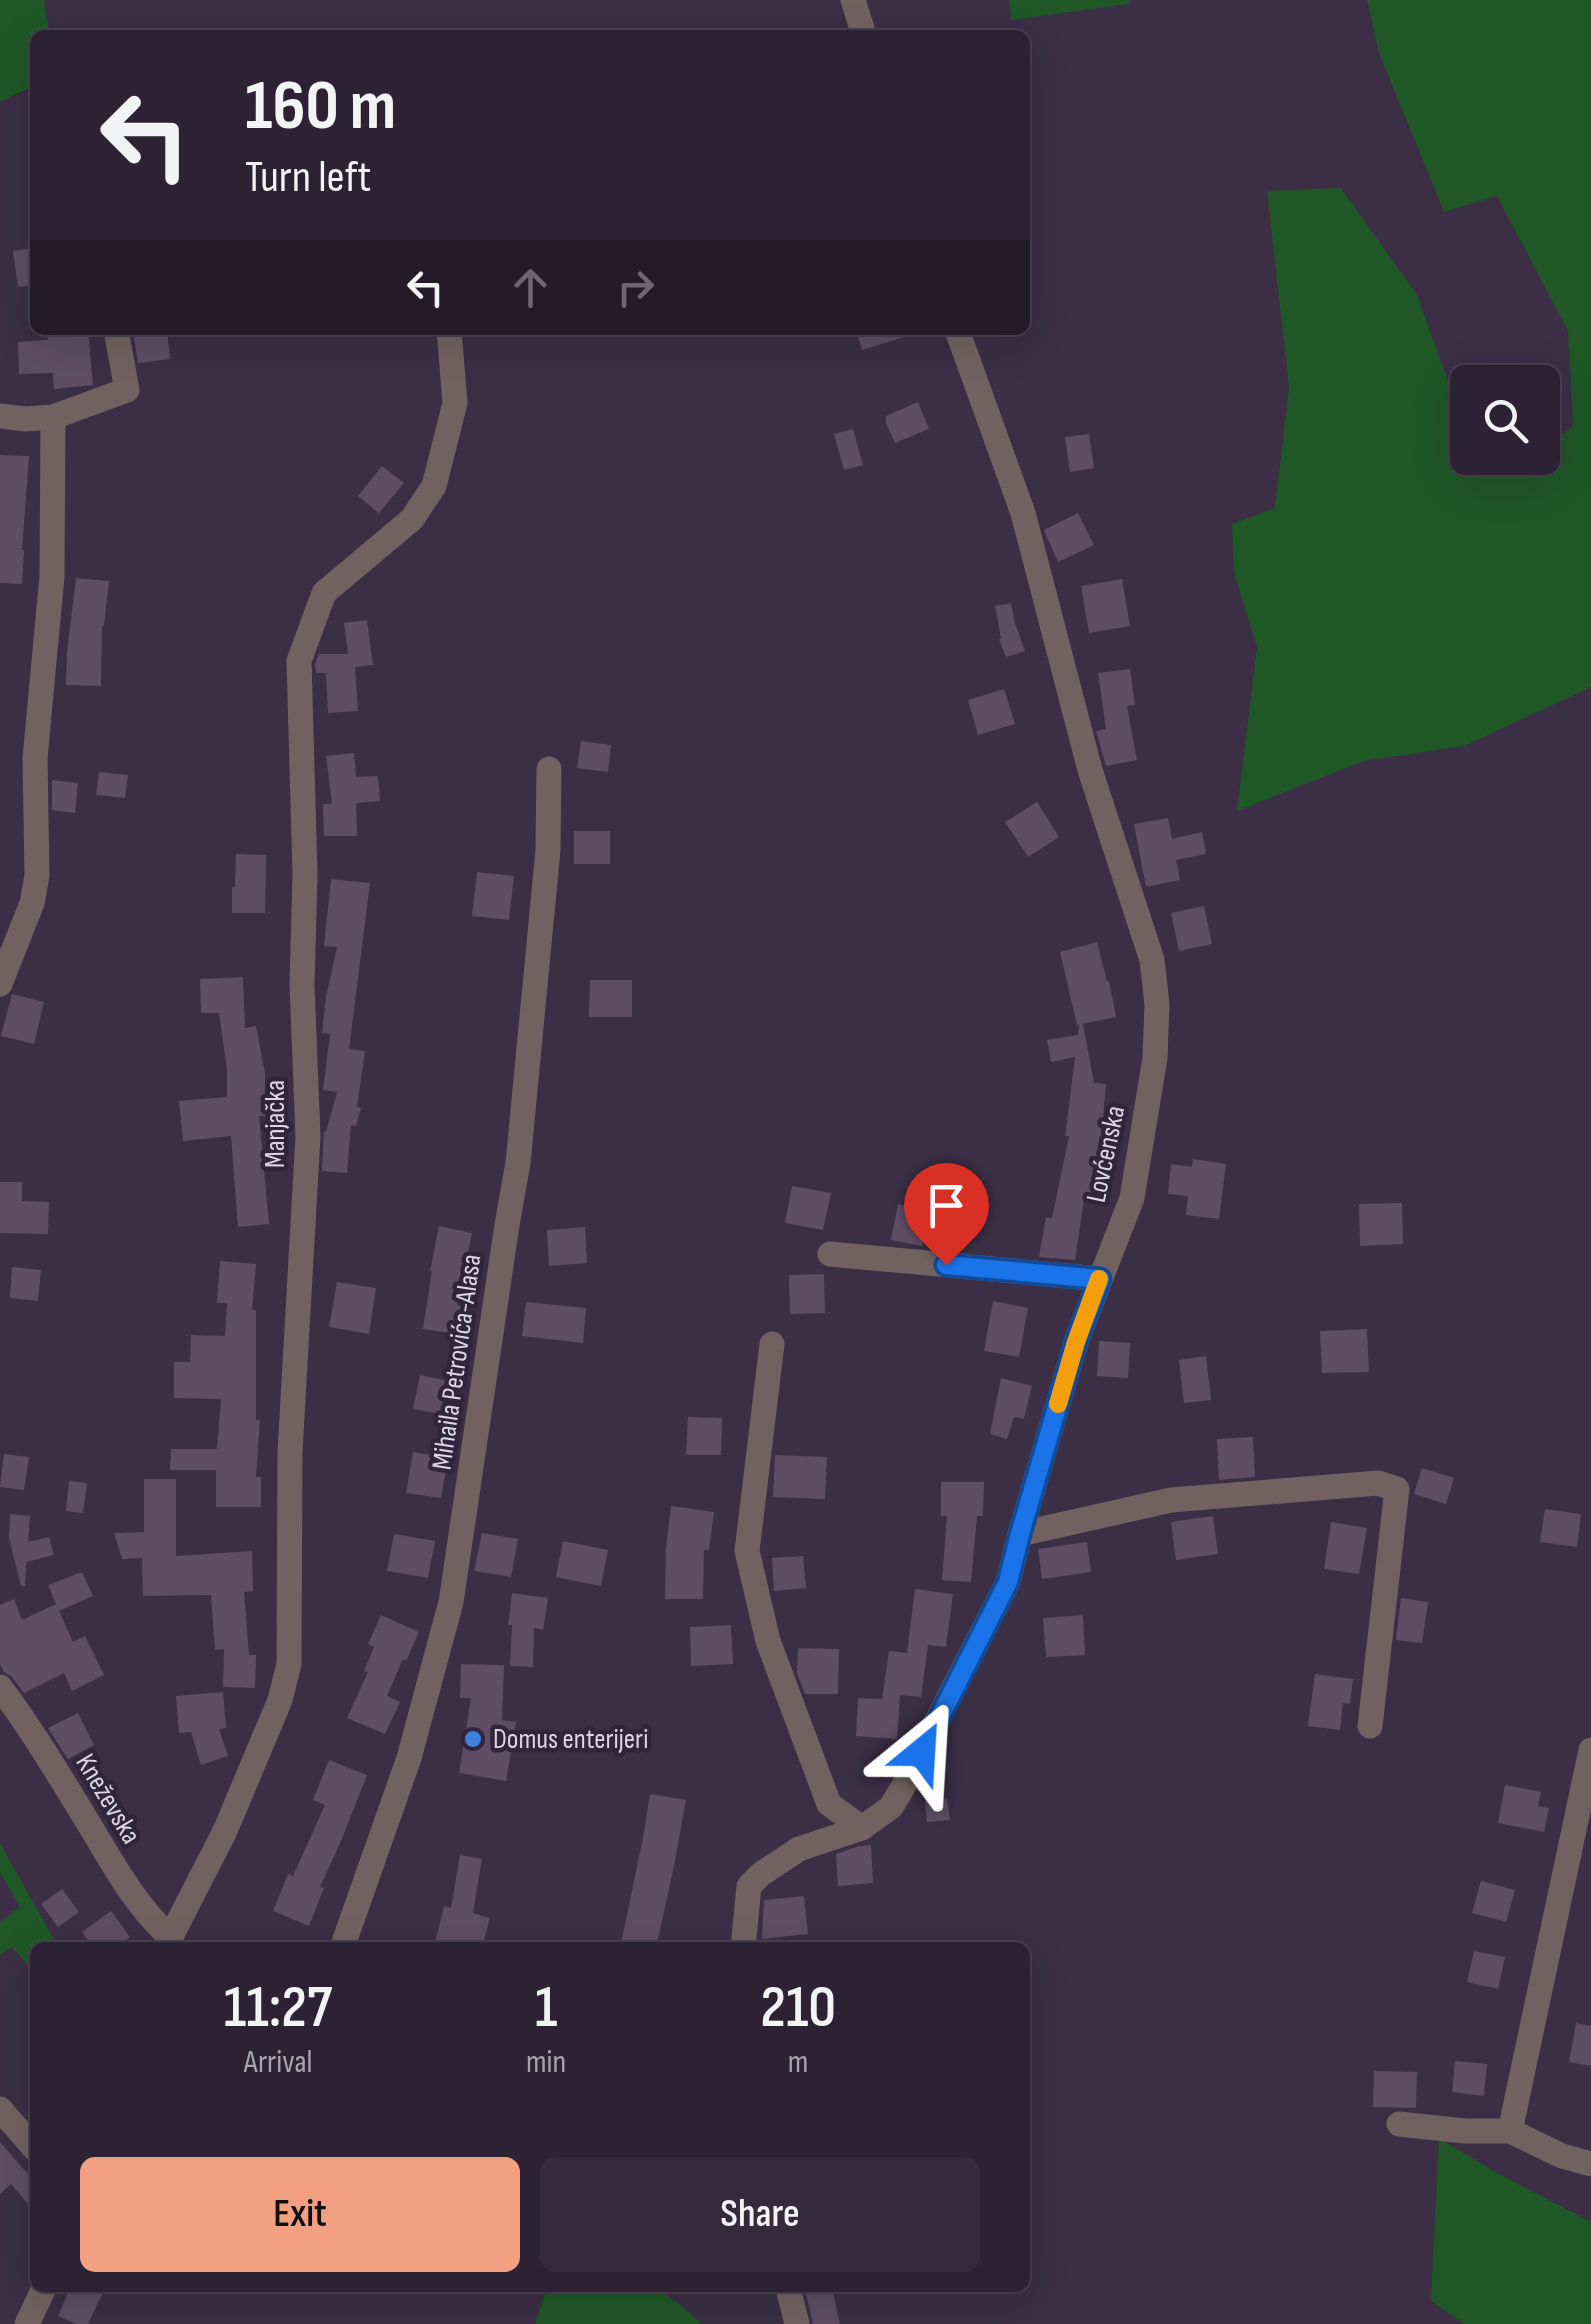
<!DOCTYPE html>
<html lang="en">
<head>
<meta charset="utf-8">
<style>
	body { margin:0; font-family:"Sofia Sans Condensed",sans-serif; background:#342a3c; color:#f1f3f6; height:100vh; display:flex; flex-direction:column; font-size:38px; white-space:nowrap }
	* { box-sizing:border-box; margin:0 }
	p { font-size:32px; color:#a6a4ac }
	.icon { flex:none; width:55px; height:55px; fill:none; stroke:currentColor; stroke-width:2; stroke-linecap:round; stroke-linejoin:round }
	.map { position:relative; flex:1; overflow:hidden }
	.panel { position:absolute; left:30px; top:1942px; width:1000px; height:350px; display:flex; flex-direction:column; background:#2c2234; border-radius:15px; box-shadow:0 10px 40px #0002,0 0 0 2px #483f4f }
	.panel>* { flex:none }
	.top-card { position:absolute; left:30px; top:30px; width:1000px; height:305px; border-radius:15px; box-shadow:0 10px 40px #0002,0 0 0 2px #483f4f; background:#2c2234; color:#f1f3f6; overflow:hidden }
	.buttons { position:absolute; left:1450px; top:365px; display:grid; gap:20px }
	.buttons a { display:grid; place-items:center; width:110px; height:110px; border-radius:15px; background:#2c2234; box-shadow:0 10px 40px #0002,0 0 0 2px #483f4f; font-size:50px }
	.pin { position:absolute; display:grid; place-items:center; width:85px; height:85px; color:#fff; margin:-102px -42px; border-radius:50% 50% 50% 0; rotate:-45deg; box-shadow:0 0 10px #0007 }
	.pin .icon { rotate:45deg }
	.me { position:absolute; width:110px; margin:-55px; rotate:27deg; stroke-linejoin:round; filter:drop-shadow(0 0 8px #0008) }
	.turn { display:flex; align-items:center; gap:35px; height:210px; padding:0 50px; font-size:45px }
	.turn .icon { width:130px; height:130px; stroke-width:2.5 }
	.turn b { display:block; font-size:70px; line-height:85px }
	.lanes { display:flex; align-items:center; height:95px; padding:0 50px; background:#0003; justify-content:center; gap:50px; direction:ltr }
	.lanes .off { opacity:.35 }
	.eta { display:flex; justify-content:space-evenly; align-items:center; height:170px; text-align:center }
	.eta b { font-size:60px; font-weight:600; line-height:70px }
	.action { display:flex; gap:20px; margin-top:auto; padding:20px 50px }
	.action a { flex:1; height:115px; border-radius:15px; background:#f2a081; color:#111; font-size:40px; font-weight:600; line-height:115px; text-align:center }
	.action a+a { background:#342a3c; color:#f1f3f6 }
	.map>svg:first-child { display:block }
</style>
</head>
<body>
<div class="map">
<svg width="1591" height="2324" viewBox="0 0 1591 2324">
	<rect width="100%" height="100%" fill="#3b2e45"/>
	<g fill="#1f5727">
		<polygon points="0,0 44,0 50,35 35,35 35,85 0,102"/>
		<polygon points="1009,0 1129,0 1129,4 1011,20"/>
		<polygon points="1367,0 1591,0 1591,687 1464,746 1364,761 1237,811 1257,647 1234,573 1232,524 1275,508 1289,387 1267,191 1341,188 1417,295 1467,434 1468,458 1518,465 1528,458 1542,458 1543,448 1573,426 1568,331 1497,196 1444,212 1379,53"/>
		<polygon points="0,1843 58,1947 35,1948 35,1974 12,1947 0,1955 0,1922 20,1907 0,1873"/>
		<polygon points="1439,2138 1497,2173 1591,2222 1591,2324 1464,2324 1431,2301"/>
		<polygon points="547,2288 656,2288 678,2303 702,2324 535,2324"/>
	</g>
	<g fill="#5e4d65">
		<polygon points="35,248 35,285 18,287 13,251"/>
		<polygon points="47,330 88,330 93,385 54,389 53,373 19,374 18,342 48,340"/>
		<polygon points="133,330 167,330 170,359 138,363"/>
		<polygon points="856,330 913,330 914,334 862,350"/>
		<polygon points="918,402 929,429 895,443 886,423 886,416"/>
		<polygon points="853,429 863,465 844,470 834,434"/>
		<polygon points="1089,434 1094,468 1070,472 1065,437"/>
		<polygon points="0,455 29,456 22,550 24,550 22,584 0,583"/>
		<polygon points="382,466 404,483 379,513 358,496"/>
		<polygon points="1078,513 1094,545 1058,562 1044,530"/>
		<polygon points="76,578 109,581 104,626 102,626 101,686 66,685 67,653"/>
		<polygon points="1122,579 1130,626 1089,633 1081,586"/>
		<polygon points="1011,603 1015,623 1025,651 1006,657 999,639 1001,638 995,606"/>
		<polygon points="367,620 373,665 355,667 358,711 328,713 326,673 316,673 315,664 319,654 348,654 344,623"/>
		<polygon points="1130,669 1135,705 1127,706 1137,760 1106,766 1096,731 1106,729 1098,673"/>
		<polygon points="1004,689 1015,724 978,735 968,700"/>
		<polygon points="581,741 611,745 608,772 577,768"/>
		<polygon points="354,753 356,777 378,776 380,801 356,803 357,836 324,836 323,804 332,804 326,756"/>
		<polygon points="99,772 128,775 125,798 96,795"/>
		<polygon points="52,780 78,783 75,813 52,810"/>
		<polygon points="1037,802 1059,837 1028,857 1005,822"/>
		<polygon points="1168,818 1172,839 1202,832 1206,854 1176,860 1180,880 1146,887 1134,824"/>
		<rect x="574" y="831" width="36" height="33"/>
		<polygon points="236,854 266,855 265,913 232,913 232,887 235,887"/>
		<polygon points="477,872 514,876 509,920 472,916"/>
		<polygon points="331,879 370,883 349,1049 365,1051 357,1107 361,1108 356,1126 351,1125 347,1173 322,1171 324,1131 326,1132 337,1092 323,1090 330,1034 322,1033 326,997 337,947 324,946"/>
		<polygon points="1204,906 1212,944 1179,951 1171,913"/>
		<polygon points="1097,942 1107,981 1109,981 1116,1017 1077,1025 1060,952"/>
		<polygon points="243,977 245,1028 256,1026 265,1073 265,1116 259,1116 269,1224 238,1227 231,1136 183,1141 179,1101 227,1097 227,1070 219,1013 201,1013 200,979"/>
		<polygon points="590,980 632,980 632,1017 589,1017"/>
		<polygon points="12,994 44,1002 34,1044 1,1036"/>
		<polygon points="1079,1024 1083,1024 1094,1083 1106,1084 1099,1163 1091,1201 1084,1200 1075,1260 1039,1257 1046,1217 1052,1218 1069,1136 1065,1136 1075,1057 1051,1062 1047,1040 1078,1035"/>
		<polygon points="1193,1159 1226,1164 1219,1219 1186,1215 1188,1196 1168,1194 1171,1164 1192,1167"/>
		<polygon points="0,1182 22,1182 22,1201 49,1202 48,1234 0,1233"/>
		<polygon points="792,1186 831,1193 823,1230 785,1223"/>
		<polygon points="1402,1203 1403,1244 1360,1246 1359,1204"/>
		<polygon points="898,1204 929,1210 922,1246 891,1240"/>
		<polygon points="439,1226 472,1233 457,1305 461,1306 457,1334 423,1329 432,1271 430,1271"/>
		<polygon points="585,1227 587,1263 549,1266 547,1230"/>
		<polygon points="220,1261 256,1264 252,1310 256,1310 256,1420 260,1420 256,1477 261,1477 261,1507 216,1507 216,1470 170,1470 171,1449 217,1449 221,1399 174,1398 174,1362 190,1362 191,1335 225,1336 227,1303 217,1303"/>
		<polygon points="12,1267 41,1270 38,1301 10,1298"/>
		<polygon points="824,1274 825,1313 790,1314 789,1275"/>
		<polygon points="337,1282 376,1288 369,1334 329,1327"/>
		<polygon points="993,1301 1028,1308 1019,1357 984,1351"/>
		<polygon points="526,1302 586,1308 583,1343 522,1336"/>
		<polygon points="1367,1329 1369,1372 1322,1373 1320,1331"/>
		<polygon points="1099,1341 1130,1343 1128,1378 1097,1376"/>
		<polygon points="1206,1356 1211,1400 1184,1403 1179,1360"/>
		<polygon points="420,1375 448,1381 440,1414 413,1409"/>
		<polygon points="1001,1378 1032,1386 1024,1419 1014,1417 1007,1439 990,1434"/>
		<polygon points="688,1417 722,1418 721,1455 686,1455"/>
		<polygon points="1253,1437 1255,1477 1219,1480 1217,1439"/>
		<polygon points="413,1452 448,1458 441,1498 406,1493"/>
		<polygon points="4,1454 29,1457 24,1490 0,1487"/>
		<polygon points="775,1455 827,1457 825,1499 773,1497"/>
		<polygon points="1422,1468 1454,1478 1446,1504 1414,1494"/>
		<polygon points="144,1479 176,1479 176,1556 252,1551 253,1591 244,1592 249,1655 256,1655 255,1688 223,1687 224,1649 215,1650 211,1595 143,1596 142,1558 122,1559 114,1533 144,1532"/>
		<polygon points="69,1481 87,1483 83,1513 66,1511"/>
		<polygon points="941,1482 984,1482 983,1516 977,1516 971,1582 942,1580 947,1516 941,1516"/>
		<polygon points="671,1506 714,1512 709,1550 704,1550 703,1599 665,1599 666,1547"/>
		<polygon points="1545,1509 1581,1514 1577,1547 1540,1542"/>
		<polygon points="10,1514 30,1516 28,1542 49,1537 54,1555 26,1562 25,1586 21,1586 9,1538"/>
		<polygon points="1213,1516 1218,1554 1176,1560 1171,1522"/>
		<polygon points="1331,1522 1367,1528 1359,1574 1324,1569"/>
		<polygon points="482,1533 518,1539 511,1577 474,1571"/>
		<polygon points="394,1534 435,1541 428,1578 387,1571"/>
		<polygon points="563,1541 608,1550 601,1586 556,1577"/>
		<polygon points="1087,1542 1091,1572 1042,1579 1038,1549"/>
		<polygon points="803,1556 806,1588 774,1591 772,1558"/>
		<polygon points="82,1572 93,1596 59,1611 48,1585"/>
		<polygon points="915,1589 953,1594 946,1647 928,1645 921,1697 900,1695 897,1739 856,1736 858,1698 882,1699 889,1651 907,1653"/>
		<polygon points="512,1593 548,1598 543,1630 534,1628 533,1667 510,1666 512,1625 508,1625"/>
		<polygon points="1401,1598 1428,1602 1422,1643 1396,1640"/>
		<polygon points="14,1599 22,1620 56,1604 73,1642 85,1636 104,1675 72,1691 64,1673 24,1693 12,1677 4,1672 0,1664 0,1605"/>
		<polygon points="381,1615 419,1632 406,1661 403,1659 387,1696 400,1702 385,1734 347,1718 368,1672 364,1671 374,1647 368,1644"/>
		<polygon points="1083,1615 1085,1655 1046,1657 1043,1618"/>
		<polygon points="731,1625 733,1664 691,1666 690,1627"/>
		<polygon points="798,1648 839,1649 838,1694 805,1694 797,1673"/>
		<polygon points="461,1664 504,1665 502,1720 516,1722 506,1781 459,1773 471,1698 460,1698"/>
		<polygon points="1315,1674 1353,1679 1350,1704 1343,1703 1340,1730 1308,1726"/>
		<polygon points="223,1692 226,1728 219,1729 228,1756 201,1765 191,1732 179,1733 176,1696"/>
		<polygon points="78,1713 94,1745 68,1759 48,1728"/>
		<polygon points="329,1760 367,1775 341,1841 320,1887 324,1888 309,1926 273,1911 288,1874 293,1876 325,1805 313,1800"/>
		<polygon points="1505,1785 1541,1792 1538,1806 1549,1808 1544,1832 1498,1823"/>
		<polygon points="650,1794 686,1800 674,1866 656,1948 620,1948 643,1838"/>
		<polygon points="947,1798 950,1820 927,1822 925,1801"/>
		<polygon points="871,1845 873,1883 838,1886 836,1854 859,1846"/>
		<polygon points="460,1855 482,1859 473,1913 490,1918 482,1948 453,1948 435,1943 444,1906 451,1908"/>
		<polygon points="1481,1881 1515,1890 1506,1922 1472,1913"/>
		<polygon points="62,1889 79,1912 58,1927 41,1904"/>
		<polygon points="804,1896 808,1934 762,1939 764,1900"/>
		<polygon points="111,1911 130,1937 116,1948 94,1948 82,1932"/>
		<polygon points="1474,1951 1505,1957 1498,1989 1467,1982"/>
		<polygon points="1576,2023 1591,2026 1591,2066 1569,2062"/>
		<polygon points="1455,2061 1487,2064 1484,2096 1452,2092"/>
		<polygon points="1374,2071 1417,2072 1416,2108 1373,2107"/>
		<polygon points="0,2142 35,2182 35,2212 11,2184 0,2194"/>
		<polygon points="70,2288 105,2288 88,2324 76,2324 58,2316"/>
		<polygon points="815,2288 832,2288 840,2324 813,2324 805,2289"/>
	</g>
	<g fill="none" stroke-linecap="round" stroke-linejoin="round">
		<g stroke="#716261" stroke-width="25">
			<polyline points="853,0 864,35"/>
			<polyline points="0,416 25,419 53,417 127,390 116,330"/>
			<polyline points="0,984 32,903 37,876 35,758 52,576 53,417"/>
			<polyline points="830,1254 1100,1279"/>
			<polyline points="772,1344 747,1551 768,1641 829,1804 862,1828"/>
			<polyline points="1020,1534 1171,1500 1378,1483 1397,1489 1370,1726"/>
			<path d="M0 1687C33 1731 60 1777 89 1824 113 1864 135 1905 170 1937"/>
			<polyline points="165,1948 225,1831 280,1700 289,1664 290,1452 308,1136 302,985 305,874 299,661 324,593 412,519 434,486 455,403 449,330"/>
			<polyline points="342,1948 409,1758 451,1602 507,1225 518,1163 548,850 549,769"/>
			<polyline points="743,1948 749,1886 761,1874 799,1849 862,1828 891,1807 903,1787 1008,1582 1020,1534 1076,1342 1132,1198 1155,1058 1157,1004 1152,960 1090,770 1023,513 957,330"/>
			<polyline points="0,2109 35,2149"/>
			<polyline points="1399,2124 1465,2131 1510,2131 1562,2156 1591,2164"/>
			<polyline points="1510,2131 1591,1750"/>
			<polyline points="788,2288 797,2324"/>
			<polyline points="27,2324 44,2288"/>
		</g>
	</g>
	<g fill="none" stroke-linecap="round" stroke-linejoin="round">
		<defs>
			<polyline id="route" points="922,1752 1008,1582 1020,1534 1076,1342 1100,1279 946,1265"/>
		</defs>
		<use href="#route" stroke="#114b97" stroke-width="25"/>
		<use href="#route" stroke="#1a73e8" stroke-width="18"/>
		<polyline stroke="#f59e0b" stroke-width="18" points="1058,1404 1076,1342 1099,1279"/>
	</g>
	<circle fill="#3f7fe0" stroke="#31243b" stroke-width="4" cx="473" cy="1739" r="10"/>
	<g text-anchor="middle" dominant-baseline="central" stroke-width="9" stroke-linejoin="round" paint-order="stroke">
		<g font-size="28" fill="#ddd5e4" stroke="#31243b">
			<text transform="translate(275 1124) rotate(-90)">Manjačka</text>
			<text transform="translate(1106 1154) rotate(-78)">Lovćenska</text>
			<text transform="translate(457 1362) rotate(-82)">Mihaila Petrovića-Alasa</text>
			<text transform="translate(108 1799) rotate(59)">Kneževska</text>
		</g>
		<g font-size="28" fill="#ddd5e4" stroke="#31243b" text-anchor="start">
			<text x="493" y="1739">Domus enterijeri</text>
		</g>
	</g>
</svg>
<div class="buttons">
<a><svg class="icon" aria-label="search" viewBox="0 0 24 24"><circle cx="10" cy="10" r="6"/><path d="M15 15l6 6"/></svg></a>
</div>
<div class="pin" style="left:946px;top:1265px;background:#d93025"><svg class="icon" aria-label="arrive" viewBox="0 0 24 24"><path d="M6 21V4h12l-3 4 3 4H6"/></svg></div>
<svg class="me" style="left:922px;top:1752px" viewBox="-20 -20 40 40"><path d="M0-17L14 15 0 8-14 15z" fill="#1a73e8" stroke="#fff" stroke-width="4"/></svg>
<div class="top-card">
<div class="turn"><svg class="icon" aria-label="left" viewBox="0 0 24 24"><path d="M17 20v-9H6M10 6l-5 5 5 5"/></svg><div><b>160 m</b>Turn left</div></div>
<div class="lanes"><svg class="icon" aria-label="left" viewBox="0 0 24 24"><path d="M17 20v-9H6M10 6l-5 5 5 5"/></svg><svg class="icon off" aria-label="ahead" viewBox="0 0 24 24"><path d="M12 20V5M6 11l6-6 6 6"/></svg><svg class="icon off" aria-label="right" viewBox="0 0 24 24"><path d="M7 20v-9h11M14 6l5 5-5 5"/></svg></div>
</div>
<section class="panel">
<div class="eta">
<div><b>11:27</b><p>Arrival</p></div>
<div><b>1</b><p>min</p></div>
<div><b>210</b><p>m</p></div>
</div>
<div class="action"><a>Exit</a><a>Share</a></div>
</section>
</div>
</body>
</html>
